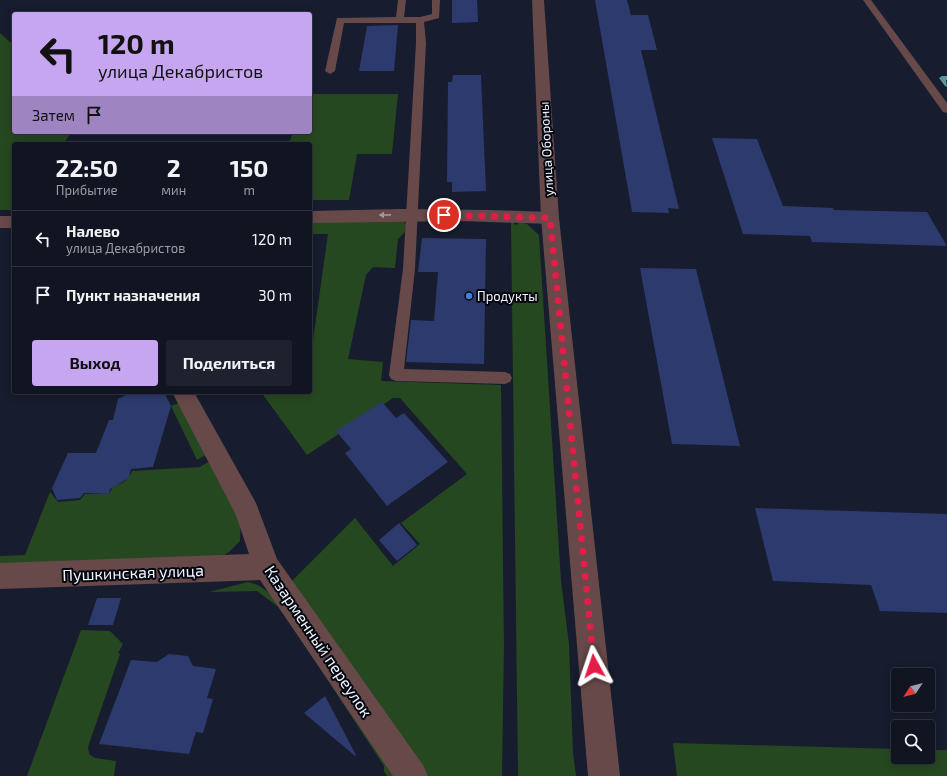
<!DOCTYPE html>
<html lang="ru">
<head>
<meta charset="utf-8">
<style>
	body { margin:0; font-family:"Exo 2",sans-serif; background:#1e222f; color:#f1f3f6; height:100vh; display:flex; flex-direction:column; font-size:15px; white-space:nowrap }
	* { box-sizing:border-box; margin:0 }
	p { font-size:13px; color:#9c9fa5 }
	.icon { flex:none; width:22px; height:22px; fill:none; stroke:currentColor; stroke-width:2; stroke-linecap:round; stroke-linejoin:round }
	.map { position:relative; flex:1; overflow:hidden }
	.drawer { position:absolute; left:12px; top:142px; width:300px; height:252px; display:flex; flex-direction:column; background:#111522; border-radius:4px; box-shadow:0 2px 10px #0003,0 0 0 1px #303440 }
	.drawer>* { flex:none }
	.guide { position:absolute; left:12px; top:12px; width:300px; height:122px; border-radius:4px; box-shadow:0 2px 10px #0003,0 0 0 1px #303440; background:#c6a6f0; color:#111; overflow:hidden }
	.needle { width:26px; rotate:234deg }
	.tools { position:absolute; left:891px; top:668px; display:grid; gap:8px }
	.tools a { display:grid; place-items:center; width:44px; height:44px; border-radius:4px; background:#111522; box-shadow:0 2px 10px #0003,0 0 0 1px #303440; font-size:20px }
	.pin { position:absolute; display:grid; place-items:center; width:34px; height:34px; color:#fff; margin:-17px; border:2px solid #fff; border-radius:50%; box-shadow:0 1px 4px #0007 }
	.me { position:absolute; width:44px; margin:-22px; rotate:355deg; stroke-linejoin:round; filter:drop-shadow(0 0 3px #0008) }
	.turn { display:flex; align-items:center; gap:14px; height:84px; padding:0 20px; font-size:18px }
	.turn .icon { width:52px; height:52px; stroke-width:2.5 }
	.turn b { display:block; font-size:28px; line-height:34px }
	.then { display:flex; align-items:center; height:38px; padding:0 20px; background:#0003; gap:8px; font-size:15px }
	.eta { display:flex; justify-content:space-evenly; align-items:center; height:68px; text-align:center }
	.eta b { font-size:24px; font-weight:700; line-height:28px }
	.primary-button { display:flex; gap:8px; margin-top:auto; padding:8px 20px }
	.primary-button a { flex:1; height:46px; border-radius:4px; background:#c6a6f0; color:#111; font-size:16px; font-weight:700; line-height:46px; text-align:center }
	.primary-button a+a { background:#1e222f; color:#f1f3f6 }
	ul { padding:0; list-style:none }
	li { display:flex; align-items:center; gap:12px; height:56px; padding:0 20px; border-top:1px solid #303440 }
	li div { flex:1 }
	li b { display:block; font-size:15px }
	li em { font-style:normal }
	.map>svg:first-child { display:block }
</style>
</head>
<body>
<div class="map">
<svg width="947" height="776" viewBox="0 0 947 776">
	<rect width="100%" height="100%" fill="#171c2e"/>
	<g fill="#264820">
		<polygon points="0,33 10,42 14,43 14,132 72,132 63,144 14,144 14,207 12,210 0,210"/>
		<polygon points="310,94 398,94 392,154 357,154 349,200 310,200 310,144 289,144 293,132 310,132"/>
		<polygon points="398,220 404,222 406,225 405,232 398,239 395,268 373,267 366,275 348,359 383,362 381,381 501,385 504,646 502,776 428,776 292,581 355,518 393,566 420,544 401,523 467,474 400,398 393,398 307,455 261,392 310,392 310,361 328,234 310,234 310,222"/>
		<polygon points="511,222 514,222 514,224 517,225 519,222 527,224 539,235 561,581 569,644 573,753 576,776 518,776"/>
		<polygon points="181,402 209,453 197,460 171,406"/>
		<path d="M213 459 241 517 240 541 229 552 214 561 0 566V556L25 555 50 492 58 502 80 500 85 494H109L113 486C122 484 129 480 132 471L200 467Z"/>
		<polygon points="248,582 258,585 285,604 400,776 387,776 384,771 384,766 281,609 257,591 209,592"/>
		<polygon points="81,630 110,631 123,644 118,653 120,654 88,747 89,754 95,758 116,761 114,776 27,776"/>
		<polygon points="673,743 898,749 898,757 928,757 928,750 947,750 947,776 677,776"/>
	</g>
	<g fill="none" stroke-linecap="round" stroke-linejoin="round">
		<polygon fill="#5e959d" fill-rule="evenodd" points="942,76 947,76 947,80 946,80 947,87 945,86 939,78"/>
	</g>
	<g fill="#2c3a6e">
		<polygon points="452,0 477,0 478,22 452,23"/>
		<polygon points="595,0 627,0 631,15 648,15 657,50 641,50 679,209 668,208 669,213 632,212"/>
		<polygon points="398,25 394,71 359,71 367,26"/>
		<polygon points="453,75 481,75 486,191 452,192 452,182 447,182 448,82 452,82"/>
		<polygon points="712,138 757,139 783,206 833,208 834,210 927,212 947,246 812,242 810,236 743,234"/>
		<polygon points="422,238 486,239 484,364 406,362 411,320 434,321 438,272 418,272"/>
		<polygon points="640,268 696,269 740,446 672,444"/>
		<polygon points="132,392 164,392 171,406 153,467 131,469 129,478 110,489 109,494 84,493 80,498 57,500 52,488 68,453 96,453 109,420 113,420 118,399"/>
		<polygon points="382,402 396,418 404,413 448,462 387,506 345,453 351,449 336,431"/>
		<polygon points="755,508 947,514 947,613 880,611 871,585 773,581"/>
		<polygon points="399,523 417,545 397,561 379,540"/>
		<polygon points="97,598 121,598 113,625 88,625"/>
		<polygon points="169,654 188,656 193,666 216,669 207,698 213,699 203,733 196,732 189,754 99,744 131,660 157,662"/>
		<polygon points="325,696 356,755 355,756 304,713"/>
	</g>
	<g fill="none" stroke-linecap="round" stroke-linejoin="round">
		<g fill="#674949" fill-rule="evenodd">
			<polygon points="398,0 406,0 404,17 420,17 432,14 432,0 440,0 439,18 424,22 426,43 415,269 404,369 505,372 510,374 512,378 510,382 505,384 396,381 391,379 389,375 403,269 416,43 416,23 344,23 335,71 330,74 325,71 337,18 396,17"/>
			<polygon points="863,0 871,0 947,103 947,113 943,112"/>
		</g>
		<g fill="#674949" fill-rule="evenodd">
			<polygon points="400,209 490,210 550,212 556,214 559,218 556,222 550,224 460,221 310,223 310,211"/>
			<rect x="0" y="216" width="14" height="12"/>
			<polygon points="172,392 194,392 256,503 277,559 423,765 428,776 393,776 260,580 0,589 0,563 249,554 236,515"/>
		</g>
		<polygon fill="#674949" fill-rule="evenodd" points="532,0 544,0 559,218 620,776 588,776 541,218"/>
	</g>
	<defs><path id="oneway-solid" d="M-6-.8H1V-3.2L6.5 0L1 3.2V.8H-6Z"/></defs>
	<use fill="#a5969a" href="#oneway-solid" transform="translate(385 215) rotate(179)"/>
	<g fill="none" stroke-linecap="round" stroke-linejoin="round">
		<polyline stroke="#e11d48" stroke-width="7" stroke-dasharray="0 12.6" points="444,215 550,218 594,666"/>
	</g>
	<circle fill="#3f7fe0" stroke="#05070f" stroke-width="1.5" cx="469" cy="296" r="4"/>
	<g text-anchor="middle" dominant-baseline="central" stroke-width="4" stroke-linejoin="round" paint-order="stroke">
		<g font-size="13" fill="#f0f4fe" stroke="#05070f">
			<text transform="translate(546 149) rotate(-93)">улица Обороны</text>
		</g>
		<g font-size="13" fill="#f0f4fe" stroke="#05070f" text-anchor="start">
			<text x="477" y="296">Продукты</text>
		</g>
		<g font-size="16" fill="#f0f4fe" stroke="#05070f">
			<text transform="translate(133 572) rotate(-2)">Пушкинская улица</text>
			<text transform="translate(319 641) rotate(56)">Казарменный переулок</text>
		</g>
	</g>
</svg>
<div class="tools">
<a><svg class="needle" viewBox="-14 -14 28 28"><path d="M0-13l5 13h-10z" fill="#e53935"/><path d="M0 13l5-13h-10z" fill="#9c9fa5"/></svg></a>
<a><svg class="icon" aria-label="search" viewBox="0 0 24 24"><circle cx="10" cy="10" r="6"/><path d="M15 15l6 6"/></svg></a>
</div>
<div class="pin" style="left:444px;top:215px;background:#d93025"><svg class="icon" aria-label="arrive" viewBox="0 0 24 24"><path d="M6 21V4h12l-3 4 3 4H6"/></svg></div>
<svg class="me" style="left:594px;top:666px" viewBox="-20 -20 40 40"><path d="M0-17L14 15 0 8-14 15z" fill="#e11d48" stroke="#fff" stroke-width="4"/></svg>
<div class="guide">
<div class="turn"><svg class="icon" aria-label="left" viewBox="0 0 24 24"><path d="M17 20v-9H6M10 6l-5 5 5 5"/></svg><div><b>120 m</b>улица Декабристов</div></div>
<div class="then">Затем<svg class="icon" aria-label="arrive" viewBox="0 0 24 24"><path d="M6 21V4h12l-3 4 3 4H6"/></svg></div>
</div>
<section class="drawer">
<div class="eta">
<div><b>22:50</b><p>Прибытие</p></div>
<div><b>2</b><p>мин</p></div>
<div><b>150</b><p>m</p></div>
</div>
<ul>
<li><svg class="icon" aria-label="left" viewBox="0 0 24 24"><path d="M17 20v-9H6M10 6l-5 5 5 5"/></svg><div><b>Налево</b><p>улица Декабристов</p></div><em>120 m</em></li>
<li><svg class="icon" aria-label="arrive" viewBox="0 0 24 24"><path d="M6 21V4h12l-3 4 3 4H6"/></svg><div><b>Пункт назначения</b></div><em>30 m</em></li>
</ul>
<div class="primary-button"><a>Выход</a><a>Поделиться</a></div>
</section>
</div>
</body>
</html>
